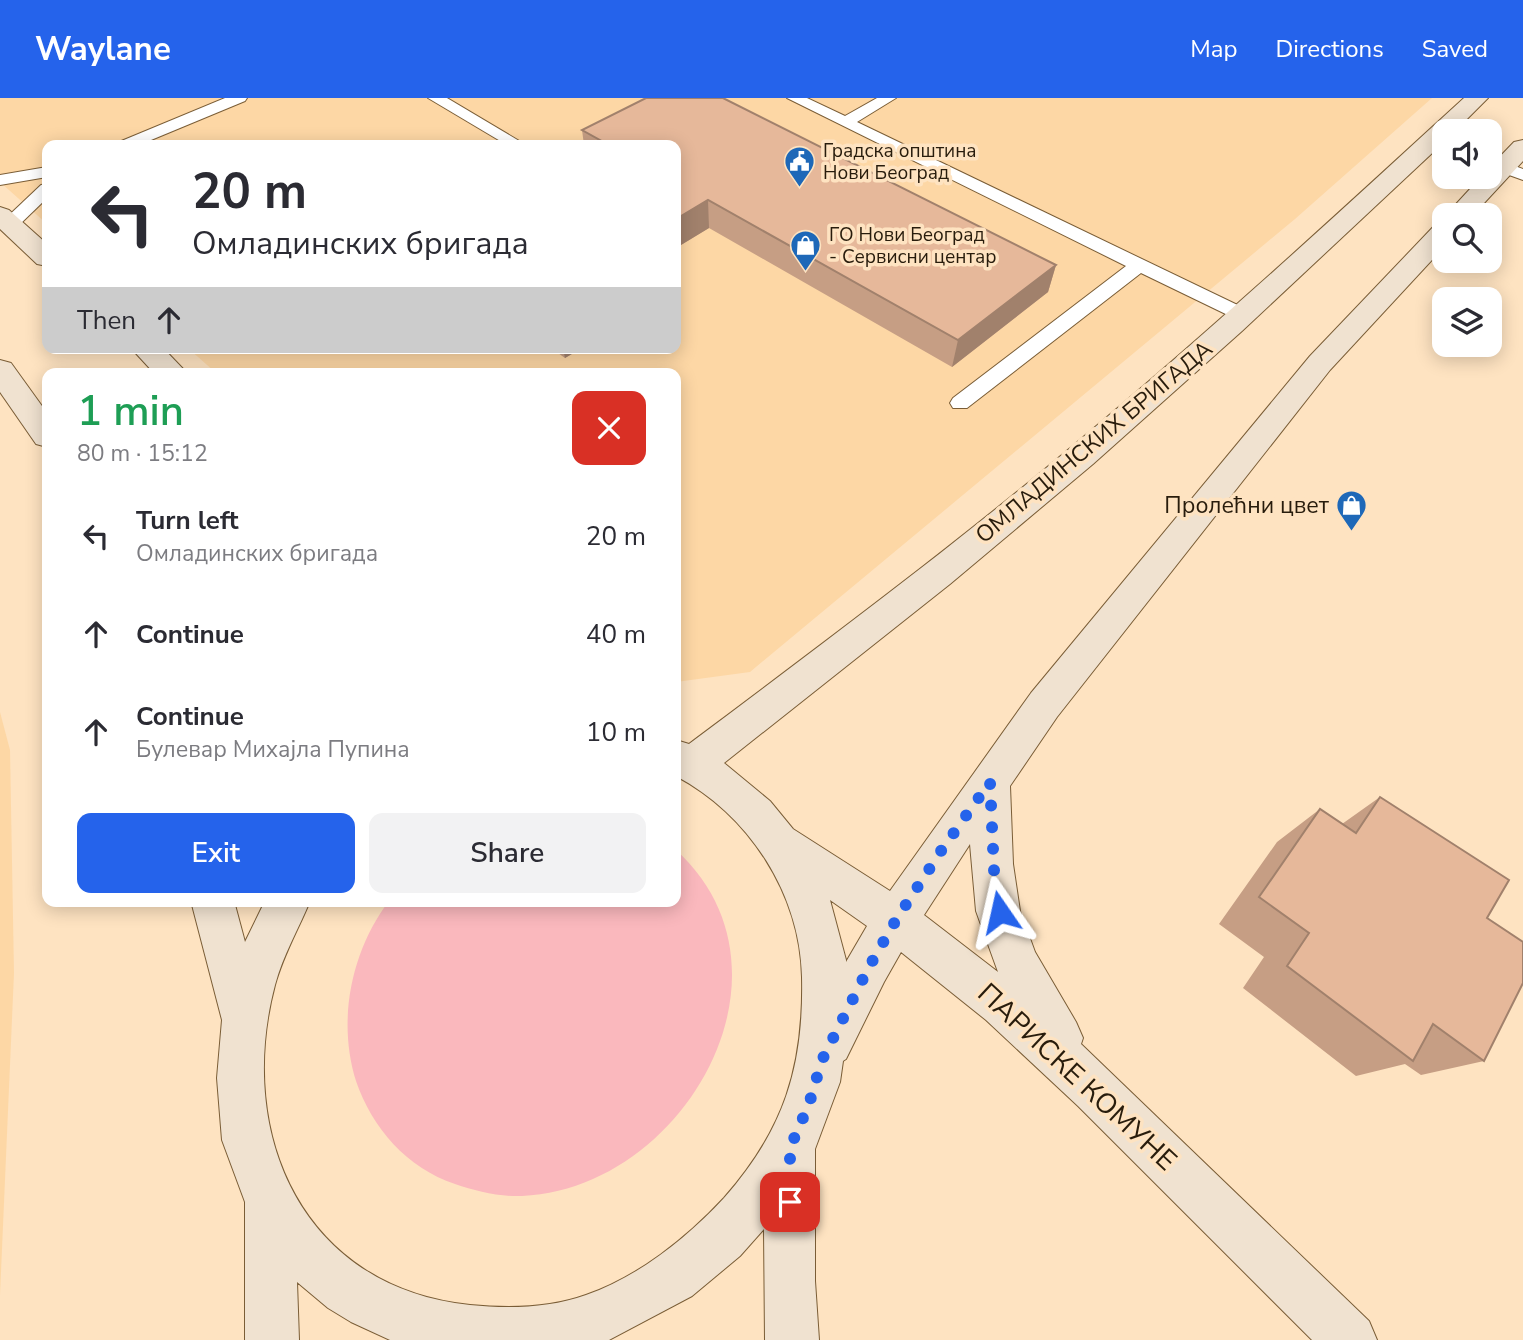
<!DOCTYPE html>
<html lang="en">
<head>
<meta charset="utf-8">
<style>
	body { margin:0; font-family:"Nunito Sans",sans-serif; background:#f2f2f3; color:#2b2b33; height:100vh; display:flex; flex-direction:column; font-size:26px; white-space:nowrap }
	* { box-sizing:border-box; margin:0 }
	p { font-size:23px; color:#7c7c81 }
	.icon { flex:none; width:38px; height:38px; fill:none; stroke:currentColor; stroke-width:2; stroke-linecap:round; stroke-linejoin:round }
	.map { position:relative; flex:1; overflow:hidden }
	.side { position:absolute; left:42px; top:270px; width:639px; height:539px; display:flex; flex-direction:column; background:#fff; border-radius:14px; box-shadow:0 4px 18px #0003 }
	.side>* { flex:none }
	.top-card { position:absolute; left:42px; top:42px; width:639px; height:214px; border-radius:14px; box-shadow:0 4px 18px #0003; background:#fff; color:#2b2b33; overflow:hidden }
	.tools { position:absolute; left:1432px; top:21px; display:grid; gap:14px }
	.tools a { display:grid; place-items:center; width:70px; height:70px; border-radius:14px; background:#fff; box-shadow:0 4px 18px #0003; font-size:35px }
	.pin { position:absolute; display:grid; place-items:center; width:60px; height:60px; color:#fff; margin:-30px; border-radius:14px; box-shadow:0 4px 10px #0006 }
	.me { position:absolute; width:77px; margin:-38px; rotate:349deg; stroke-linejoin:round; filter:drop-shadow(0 0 5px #0008) }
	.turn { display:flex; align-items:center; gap:24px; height:147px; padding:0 35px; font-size:32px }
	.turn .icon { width:91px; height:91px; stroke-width:2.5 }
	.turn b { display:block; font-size:49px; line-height:60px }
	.then { display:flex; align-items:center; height:66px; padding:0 35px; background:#0003; gap:14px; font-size:26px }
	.round { display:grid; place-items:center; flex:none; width:74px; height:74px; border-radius:14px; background:#f2f2f3 }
	.headline { display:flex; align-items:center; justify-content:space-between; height:119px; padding:0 35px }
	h1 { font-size:42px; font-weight:600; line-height:52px; color:#1e9e55 }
	.button { display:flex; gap:14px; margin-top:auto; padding:14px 35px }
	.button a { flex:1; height:80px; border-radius:14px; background:#2563eb; color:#fff; font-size:28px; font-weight:600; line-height:80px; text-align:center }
	.button a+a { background:#f2f2f3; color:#2b2b33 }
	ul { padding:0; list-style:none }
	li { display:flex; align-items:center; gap:21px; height:98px; padding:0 35px }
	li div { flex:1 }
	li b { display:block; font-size:26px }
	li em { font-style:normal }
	header { display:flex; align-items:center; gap:42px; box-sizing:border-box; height:98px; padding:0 35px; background:#2563eb; color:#fff }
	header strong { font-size:33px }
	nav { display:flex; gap:38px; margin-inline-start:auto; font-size:24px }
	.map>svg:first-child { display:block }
</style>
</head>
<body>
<header>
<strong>Waylane</strong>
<nav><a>Map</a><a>Directions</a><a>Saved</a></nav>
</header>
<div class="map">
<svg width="1523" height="1242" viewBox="0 0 1523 1242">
	<rect width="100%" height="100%" fill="#fee3c1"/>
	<g fill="#fdd7a5">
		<polygon points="0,0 1432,0 1295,121 750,574 676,584 676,275 216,275 188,250 676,250 676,47 47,47 47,126 0,84"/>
		<polygon points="0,614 10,652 14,875 0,1197"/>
	</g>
	<path fill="#fab8bd" d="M676 752C809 873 684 1091 522 1098 499 1099 476 1093 455 1086 407 1070 372 1030 356 983 337 923 351 853 389 803H676Z"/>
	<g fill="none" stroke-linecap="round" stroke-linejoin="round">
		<defs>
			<g id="lane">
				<polygon points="225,0 247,0 245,3 139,47 117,47 119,44"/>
				<polygon points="428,0 447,0 526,47 507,47"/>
				<polygon points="787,0 807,0 845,18 877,0 896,0 857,24 1250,213 1253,217 1250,221 1236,221 1141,175 967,310 953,310 950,305 953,300 1126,168"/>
				<polygon points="1504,64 1523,71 1523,82 1498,73 1496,69 1498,65"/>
				<polygon points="47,69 47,79 0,87 0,77"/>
				<polygon points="47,86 47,100 16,130 4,130 1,126 4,122 41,87"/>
			</g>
			<g id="secondary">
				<path d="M1464 0H1488L1455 33H1444V44L1242 233 1093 366 950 486 724 665 770 703 793 731 890 793 1031 595 1310 258 1435 127 1444 125V149L1330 272 1057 619 1010 688 1013 766 1020 813 1035 854 1076 924 1083 940 1081 946 1369 1223 1377 1242H1312L1078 1008 986 922 901 854 884 884 846 961 843 963 840 984 815 1051V1183L819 1242H765L764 1131 740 1158 692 1198 609 1242H390L351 1224 328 1210 297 1184 299 1242H245V1104L222 1042 217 980 222 922 191 803H234L245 844 265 803H310C298 832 283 857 275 887 235 1038 304 1190 470 1207 508 1211 550 1210 586 1197 638 1179 687 1140 724 1100 784 1032 804 969 802 879 800 795 749 717 676 678V642L689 646C817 550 946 454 1069 351 1204 239 1334 119 1464 0ZM970 746 976 813 998 874 924 817ZM830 802 867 828 846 864V862Z"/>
				<polygon points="1523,42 1523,63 1473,117 1446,117 1481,79 1489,79 1489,70 1514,44"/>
				<polygon points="0,109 9,112 47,146 47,168 37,166 0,131"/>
				<polygon points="131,250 163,250 187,275 154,275"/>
				<polygon points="0,262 11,265 47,315 47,349 36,346 0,294"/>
			</g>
		</defs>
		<use href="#lane" stroke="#7a5d36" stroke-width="2"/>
		<use href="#secondary" stroke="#7a5d36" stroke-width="2"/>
		<use href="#lane" fill="#fff" fill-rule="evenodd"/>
		<use href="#secondary" fill="#f0e2d0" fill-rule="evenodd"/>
	</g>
	<g fill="#c69e84">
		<polygon points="646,0 723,0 1056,167 1048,194 952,269 709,130 676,150 676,47 584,47 582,32"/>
		<polygon points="551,250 582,250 565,260"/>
		<polygon points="1380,699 1487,820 1484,963 1421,977 1405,966 1356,978 1243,890 1264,859 1219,826 1277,744 1320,711 1342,726"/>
	</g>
	<g fill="#a1816c">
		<polygon points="708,102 709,130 676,150 676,121"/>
		<polygon points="1056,167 1048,194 952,269 958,242"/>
		<polygon points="563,250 582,250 565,260"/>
	</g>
	<g fill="#e6b89a" stroke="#a1816c" stroke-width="2">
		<polygon points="646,0 723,0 1056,167 958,242 708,102 676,121 676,47 609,47 582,32"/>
		<polygon points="1380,699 1509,782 1487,820 1523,844 1523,885 1484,963 1433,926 1413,963 1287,868 1309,835 1259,799 1320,711 1356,735"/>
	</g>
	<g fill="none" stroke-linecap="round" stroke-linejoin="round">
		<polyline stroke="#2563eb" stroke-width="12" stroke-dasharray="0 21.6" points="790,1104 790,1050 809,1006 822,962 869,869 896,822 943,750 990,684 995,794 1000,814"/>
	</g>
	<defs>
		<symbol id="civic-pin" viewBox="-11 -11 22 30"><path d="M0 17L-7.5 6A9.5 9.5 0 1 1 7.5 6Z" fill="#1e68b8" stroke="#fee3c1"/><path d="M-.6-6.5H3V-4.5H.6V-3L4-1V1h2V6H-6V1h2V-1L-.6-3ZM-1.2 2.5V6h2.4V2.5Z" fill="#fff"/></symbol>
		<symbol id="shop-pin" viewBox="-11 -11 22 30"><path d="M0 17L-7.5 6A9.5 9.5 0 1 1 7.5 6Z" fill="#1e68b8" stroke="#fee3c1"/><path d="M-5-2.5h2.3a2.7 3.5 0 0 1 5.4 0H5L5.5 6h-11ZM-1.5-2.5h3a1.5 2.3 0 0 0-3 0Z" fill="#fff"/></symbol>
	</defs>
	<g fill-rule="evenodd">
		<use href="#civic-pin" x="782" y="46" width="35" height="47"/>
		<use href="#shop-pin" x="788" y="130" width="35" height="47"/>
		<use href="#shop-pin" x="1334" y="390" width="35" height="47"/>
	</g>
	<g text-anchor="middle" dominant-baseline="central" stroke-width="7" stroke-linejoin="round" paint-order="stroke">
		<g font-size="19" fill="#281c0c" stroke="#fee3c1" text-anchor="start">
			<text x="823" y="53">Градска општина<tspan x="823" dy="22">Нови Београд</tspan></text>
			<text x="829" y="137">ГО Нови Београд<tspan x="829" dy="22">- Сервисни центар</tspan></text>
		</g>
		<g font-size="23" fill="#281c0c" stroke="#fee3c1">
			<text transform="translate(1094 344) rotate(-40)">ОМЛАДИНСКИХ БРИГАДА</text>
		</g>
		<g font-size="23" fill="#281c0c" stroke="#fee3c1" text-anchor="end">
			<text x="1329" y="407">Пролећни цвет</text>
		</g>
		<g font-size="28" fill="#281c0c" stroke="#fee3c1">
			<text transform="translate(1077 979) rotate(43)">ПАРИСКЕ КОМУНЕ</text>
		</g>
	</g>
</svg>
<div class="tools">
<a><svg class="icon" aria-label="sound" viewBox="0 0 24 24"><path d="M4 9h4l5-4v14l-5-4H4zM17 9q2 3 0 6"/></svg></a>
<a><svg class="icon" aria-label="search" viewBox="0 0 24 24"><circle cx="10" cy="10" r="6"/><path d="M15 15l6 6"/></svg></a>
<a><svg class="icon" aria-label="layers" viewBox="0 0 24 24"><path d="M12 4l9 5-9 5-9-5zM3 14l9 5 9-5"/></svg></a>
</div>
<div class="pin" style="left:790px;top:1104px;background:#d93025"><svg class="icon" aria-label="arrive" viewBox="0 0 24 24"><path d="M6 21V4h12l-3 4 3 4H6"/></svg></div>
<svg class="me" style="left:1000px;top:814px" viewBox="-20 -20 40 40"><path d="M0-17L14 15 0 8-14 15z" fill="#2563eb" stroke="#fff" stroke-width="4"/></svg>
<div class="top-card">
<div class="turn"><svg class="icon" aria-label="left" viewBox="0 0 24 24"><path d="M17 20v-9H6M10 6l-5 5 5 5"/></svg><div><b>20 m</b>Омладинских бригада</div></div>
<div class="then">Then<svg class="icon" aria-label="ahead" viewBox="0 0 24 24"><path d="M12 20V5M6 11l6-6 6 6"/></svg></div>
</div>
<section class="side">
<div class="headline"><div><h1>1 min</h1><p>80 m · 15:12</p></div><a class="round" style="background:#d93025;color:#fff"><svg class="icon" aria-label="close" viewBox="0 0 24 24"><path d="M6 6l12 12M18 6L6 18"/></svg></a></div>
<ul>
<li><svg class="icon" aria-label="left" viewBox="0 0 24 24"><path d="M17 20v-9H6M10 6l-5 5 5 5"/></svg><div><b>Turn left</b><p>Омладинских бригада</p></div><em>20 m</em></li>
<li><svg class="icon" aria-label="ahead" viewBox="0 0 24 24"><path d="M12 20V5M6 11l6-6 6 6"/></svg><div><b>Continue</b></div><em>40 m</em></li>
<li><svg class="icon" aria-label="ahead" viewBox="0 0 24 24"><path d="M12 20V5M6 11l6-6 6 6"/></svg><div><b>Continue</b><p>Булевар Михајла Пупина</p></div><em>10 m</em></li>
</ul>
<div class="button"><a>Exit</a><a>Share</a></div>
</section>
</div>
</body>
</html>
